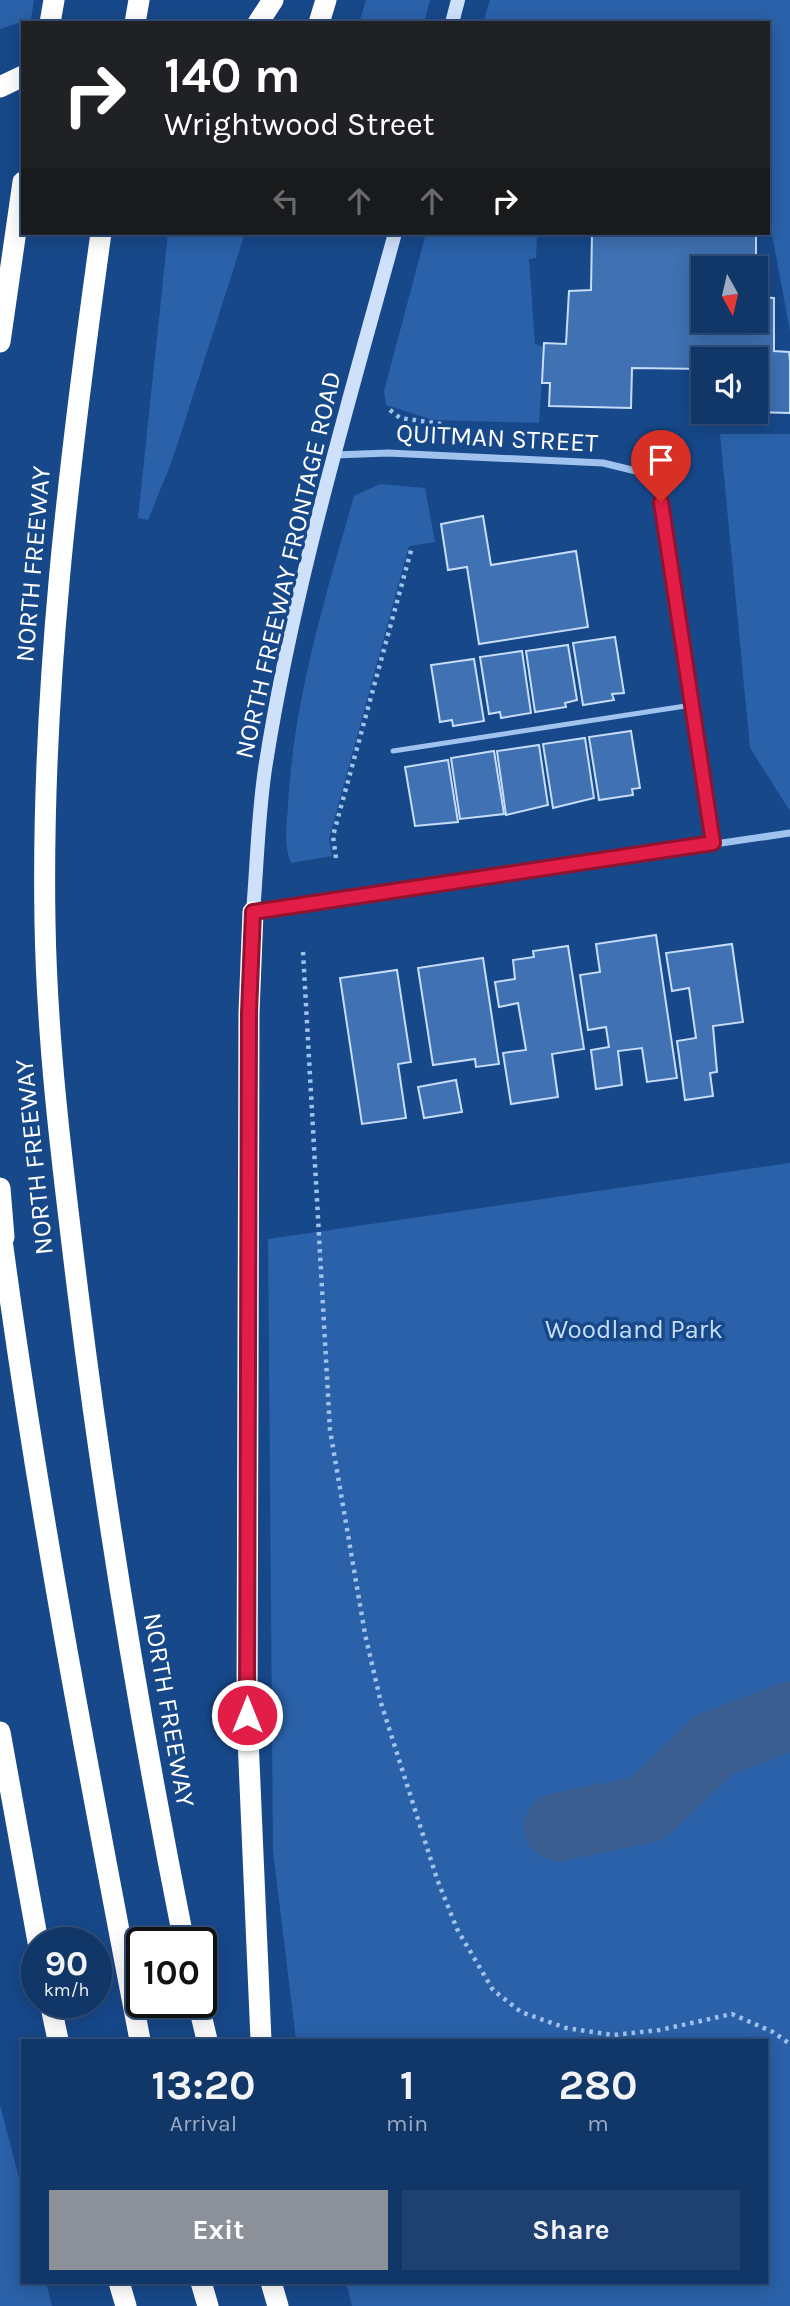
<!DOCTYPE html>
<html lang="en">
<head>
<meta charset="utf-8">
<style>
	body { margin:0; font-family:Karla,sans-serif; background:#1e4171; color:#f1f3f6; height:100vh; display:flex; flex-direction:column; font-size:26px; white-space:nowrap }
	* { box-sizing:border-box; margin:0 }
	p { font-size:23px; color:#9cabc0 }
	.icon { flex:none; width:38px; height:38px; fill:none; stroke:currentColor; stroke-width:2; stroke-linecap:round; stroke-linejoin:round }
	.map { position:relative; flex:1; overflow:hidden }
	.details { position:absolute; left:21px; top:2039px; width:747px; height:245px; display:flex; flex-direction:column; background:#113668; border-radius:0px; box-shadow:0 4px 18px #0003,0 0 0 2px #30507c }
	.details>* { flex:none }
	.guide { position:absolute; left:21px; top:21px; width:749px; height:214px; border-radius:0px; box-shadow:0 4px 18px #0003,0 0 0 2px #30507c; background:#202124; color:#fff; overflow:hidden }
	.needle { width:46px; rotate:172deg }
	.fabs { position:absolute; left:691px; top:256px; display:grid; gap:14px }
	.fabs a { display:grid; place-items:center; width:77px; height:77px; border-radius:0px; background:#113668; box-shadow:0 4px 18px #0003,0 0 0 2px #30507c; font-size:35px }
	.speed { position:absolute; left:21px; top:1927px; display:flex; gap:14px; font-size:35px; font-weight:700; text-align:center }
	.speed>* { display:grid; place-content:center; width:91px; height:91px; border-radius:50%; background:#113668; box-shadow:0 4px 18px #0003,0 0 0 2px #30507c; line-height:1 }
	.speed small { font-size:18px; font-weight:400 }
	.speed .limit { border:4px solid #111; border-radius:10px; background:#fff; color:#111 }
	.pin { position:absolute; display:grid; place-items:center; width:60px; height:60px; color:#fff; margin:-72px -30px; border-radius:50% 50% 50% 0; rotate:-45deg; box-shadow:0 0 7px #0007 }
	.pin .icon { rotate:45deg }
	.me { position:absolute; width:77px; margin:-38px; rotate:0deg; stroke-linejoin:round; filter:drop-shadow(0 0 5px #0008) }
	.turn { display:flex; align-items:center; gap:24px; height:147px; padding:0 28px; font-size:32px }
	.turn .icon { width:91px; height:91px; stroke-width:2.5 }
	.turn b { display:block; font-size:49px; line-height:60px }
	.lanes { display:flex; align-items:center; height:66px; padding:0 28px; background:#0003; justify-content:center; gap:35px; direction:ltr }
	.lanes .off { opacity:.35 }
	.eta { display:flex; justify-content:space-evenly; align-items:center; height:119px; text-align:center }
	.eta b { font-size:42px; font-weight:700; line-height:49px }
	.cta { display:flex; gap:14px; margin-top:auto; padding:14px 28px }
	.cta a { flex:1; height:80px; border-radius:0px; background:#8c9099; color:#fff; font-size:28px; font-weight:700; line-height:80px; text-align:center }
	.cta a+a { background:#1e4171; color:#f1f3f6 }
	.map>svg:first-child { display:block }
</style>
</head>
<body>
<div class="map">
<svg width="790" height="2306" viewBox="0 0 790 2306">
	<rect width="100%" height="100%" fill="#17488a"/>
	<g fill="#2a61a9">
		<polygon points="0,0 34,0 31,19 0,29"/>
		<polygon points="366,0 430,0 424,23 359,23"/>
		<polygon points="490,0 790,0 790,331 768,213 768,23 483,23"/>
		<polygon points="168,233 245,233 173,458 148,520 138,518"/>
		<polygon points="426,233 537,233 536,258 529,259 535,344 544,347 539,423 433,420 386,405 384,391"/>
		<polygon points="720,434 790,434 790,811 750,748"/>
		<path d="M380 484 425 488 435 542 409 546 329 839 332 856 291 863C283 844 287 825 288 805 294 698 325 598 354 496Z"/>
		<polygon points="790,1163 790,2306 352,2306 346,2282 766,2282 766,2040 296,2040 273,1851 268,1239"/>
		<polygon points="0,2105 23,2193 23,2282 46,2282 52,2306 0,2306"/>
	</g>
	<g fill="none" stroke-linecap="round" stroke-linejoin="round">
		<polyline stroke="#3b5e90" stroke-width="68" points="558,1827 647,1809 714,1745 790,1716"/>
	</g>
	<g fill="#3f71b3" stroke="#c6ddfa" stroke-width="2">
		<polygon points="592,233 756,233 756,268 704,268 704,320 756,320 756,297 774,298 774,351 789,352 790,361 790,413 725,411 756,411 756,359 704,359 704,369 632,368 631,408 549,406 550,383 542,383 544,343 566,344 569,291 591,290"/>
		<polygon points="483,516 491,565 576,551 588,627 479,644 467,567 448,570 441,524"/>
		<polygon points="615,637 624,693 612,694 614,700 583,705 573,643"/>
		<polygon points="568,645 577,700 565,703 566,707 535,712 526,651"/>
		<polygon points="522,651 531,713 501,718 500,712 489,714 480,657"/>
		<polygon points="474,659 484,721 453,726 452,720 440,722 431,665"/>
		<polygon points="631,731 640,788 632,789 633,795 599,800 589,737"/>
		<polygon points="585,738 594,798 553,808 543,744"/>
		<polygon points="539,745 548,805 506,815 497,751"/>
		<polygon points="494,751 504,814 460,819 451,758"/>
		<polygon points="448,760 458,822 415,826 405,767"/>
		<polygon points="656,935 677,1078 647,1082 642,1048 618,1051 622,1085 596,1089 591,1050 609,1047 606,1027 588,1030 580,975 600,972 596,944"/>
		<polygon points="732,944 743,1022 713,1026 717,1072 710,1073 713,1096 685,1100 677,1041 696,1038 689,988 672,991 666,953"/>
		<polygon points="568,946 584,1049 552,1054 558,1097 511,1104 503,1053 526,1050 518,1003 499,1007 495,982 515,979 513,960 534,957 533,951"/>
		<polygon points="483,958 499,1064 476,1067 475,1059 433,1065 418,968"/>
		<polygon points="397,970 411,1062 398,1064 406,1118 362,1124 340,978"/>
		<polygon points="456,1080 462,1112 424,1118 418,1087"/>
	</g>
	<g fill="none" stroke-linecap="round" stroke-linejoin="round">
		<g stroke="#a0c2ee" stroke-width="4.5" stroke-dasharray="3.5 5" stroke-linecap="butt">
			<polyline points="390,410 400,418 441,424"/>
			<polyline points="336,858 333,836 412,547"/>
			<polyline points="303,952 330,1430 365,1634 381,1703 437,1879 457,1929 493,1990 521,2012 566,2028 613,2035 660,2030 732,2014 773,2032 790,2044"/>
		</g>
		<polyline stroke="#a0c2ee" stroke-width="5" points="393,751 692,705"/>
		<g stroke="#a0c2ee" stroke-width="7">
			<polyline points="335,455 388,453 603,463 657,476 713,843"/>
			<polyline points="254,912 790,833"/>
		</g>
		<g stroke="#cee0fa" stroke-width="14">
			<polyline points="452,23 458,0"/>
			<path d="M253 912C257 865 258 816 265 769 293 588 347 409 395 233"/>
		</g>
		<g stroke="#fff" stroke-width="21">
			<polyline points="50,23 54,0"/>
			<polyline points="135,23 139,0"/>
			<polyline points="258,23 273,0"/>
			<polyline points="319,23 326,0"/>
			<polyline points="0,87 23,76"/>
			<path d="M101 233C69 462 41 691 45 922 47 1047 63 1170 78 1293 105 1511 141 1727 184 1942"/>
			<polyline points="0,342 23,182"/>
			<polyline points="253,912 249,1013 247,1715 261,2040"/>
			<polyline points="0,1188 4,1237"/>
			<path d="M0 1225C36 1498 88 1770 140 2040"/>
			<polyline points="0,1732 38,1942"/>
			<polyline points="50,2002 58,2040"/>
			<polyline points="198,2002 207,2040"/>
			<polyline points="119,2282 126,2306"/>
			<polyline points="201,2282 208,2306"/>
			<polyline points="271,2282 278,2306"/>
		</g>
	</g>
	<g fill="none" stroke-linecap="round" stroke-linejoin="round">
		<defs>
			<polyline id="route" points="247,1715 249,1013 253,912 713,843 661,502"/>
		</defs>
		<use href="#route" stroke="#92132f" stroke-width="18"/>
		<use href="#route" stroke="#e11d48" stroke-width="12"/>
	</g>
	<g text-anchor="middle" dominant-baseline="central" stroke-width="7" stroke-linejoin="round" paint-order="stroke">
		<g font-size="26" fill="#fff" stroke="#17488a">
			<text transform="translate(497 438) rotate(3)">QUITMAN STREET</text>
			<text transform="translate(33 564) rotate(-85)">NORTH FREEWAY</text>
			<text transform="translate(288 565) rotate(-77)">NORTH FREEWAY FRONTAGE ROAD</text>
			<text transform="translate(34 1157) rotate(-96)">NORTH FREEWAY</text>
			<text transform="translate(169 1710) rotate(80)">NORTH FREEWAY</text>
		</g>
		<g font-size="26" fill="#c6ddfa" stroke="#17488a">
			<text x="634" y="1329">Woodland Park</text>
		</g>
	</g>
</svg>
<div class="fabs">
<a><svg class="needle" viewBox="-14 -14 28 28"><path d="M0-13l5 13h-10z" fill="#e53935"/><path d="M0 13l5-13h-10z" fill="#9cabc0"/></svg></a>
<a><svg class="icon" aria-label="sound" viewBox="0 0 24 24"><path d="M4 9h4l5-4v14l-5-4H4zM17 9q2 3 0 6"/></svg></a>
</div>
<div class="speed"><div>90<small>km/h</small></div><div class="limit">100</div></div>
<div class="pin" style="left:661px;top:502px;background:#d93025"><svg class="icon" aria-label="arrive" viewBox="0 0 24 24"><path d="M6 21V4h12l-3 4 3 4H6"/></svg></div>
<svg class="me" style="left:247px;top:1715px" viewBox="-20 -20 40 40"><circle r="17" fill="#e11d48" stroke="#fff" stroke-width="3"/><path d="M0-11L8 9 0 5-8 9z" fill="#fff"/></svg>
<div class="guide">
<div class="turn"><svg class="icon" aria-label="right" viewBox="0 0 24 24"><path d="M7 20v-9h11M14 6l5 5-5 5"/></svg><div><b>140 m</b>Wrightwood Street</div></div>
<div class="lanes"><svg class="icon off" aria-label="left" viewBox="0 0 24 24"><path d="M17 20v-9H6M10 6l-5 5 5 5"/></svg><svg class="icon off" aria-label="ahead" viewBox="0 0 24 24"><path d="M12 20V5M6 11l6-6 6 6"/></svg><svg class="icon off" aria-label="ahead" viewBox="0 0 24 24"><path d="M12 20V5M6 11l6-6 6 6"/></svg><svg class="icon" aria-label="right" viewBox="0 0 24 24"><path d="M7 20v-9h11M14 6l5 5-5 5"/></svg></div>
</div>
<section class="details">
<div class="eta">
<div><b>13:20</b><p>Arrival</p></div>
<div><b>1</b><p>min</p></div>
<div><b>280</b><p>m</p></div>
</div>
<div class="cta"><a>Exit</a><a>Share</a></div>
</section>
</div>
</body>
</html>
